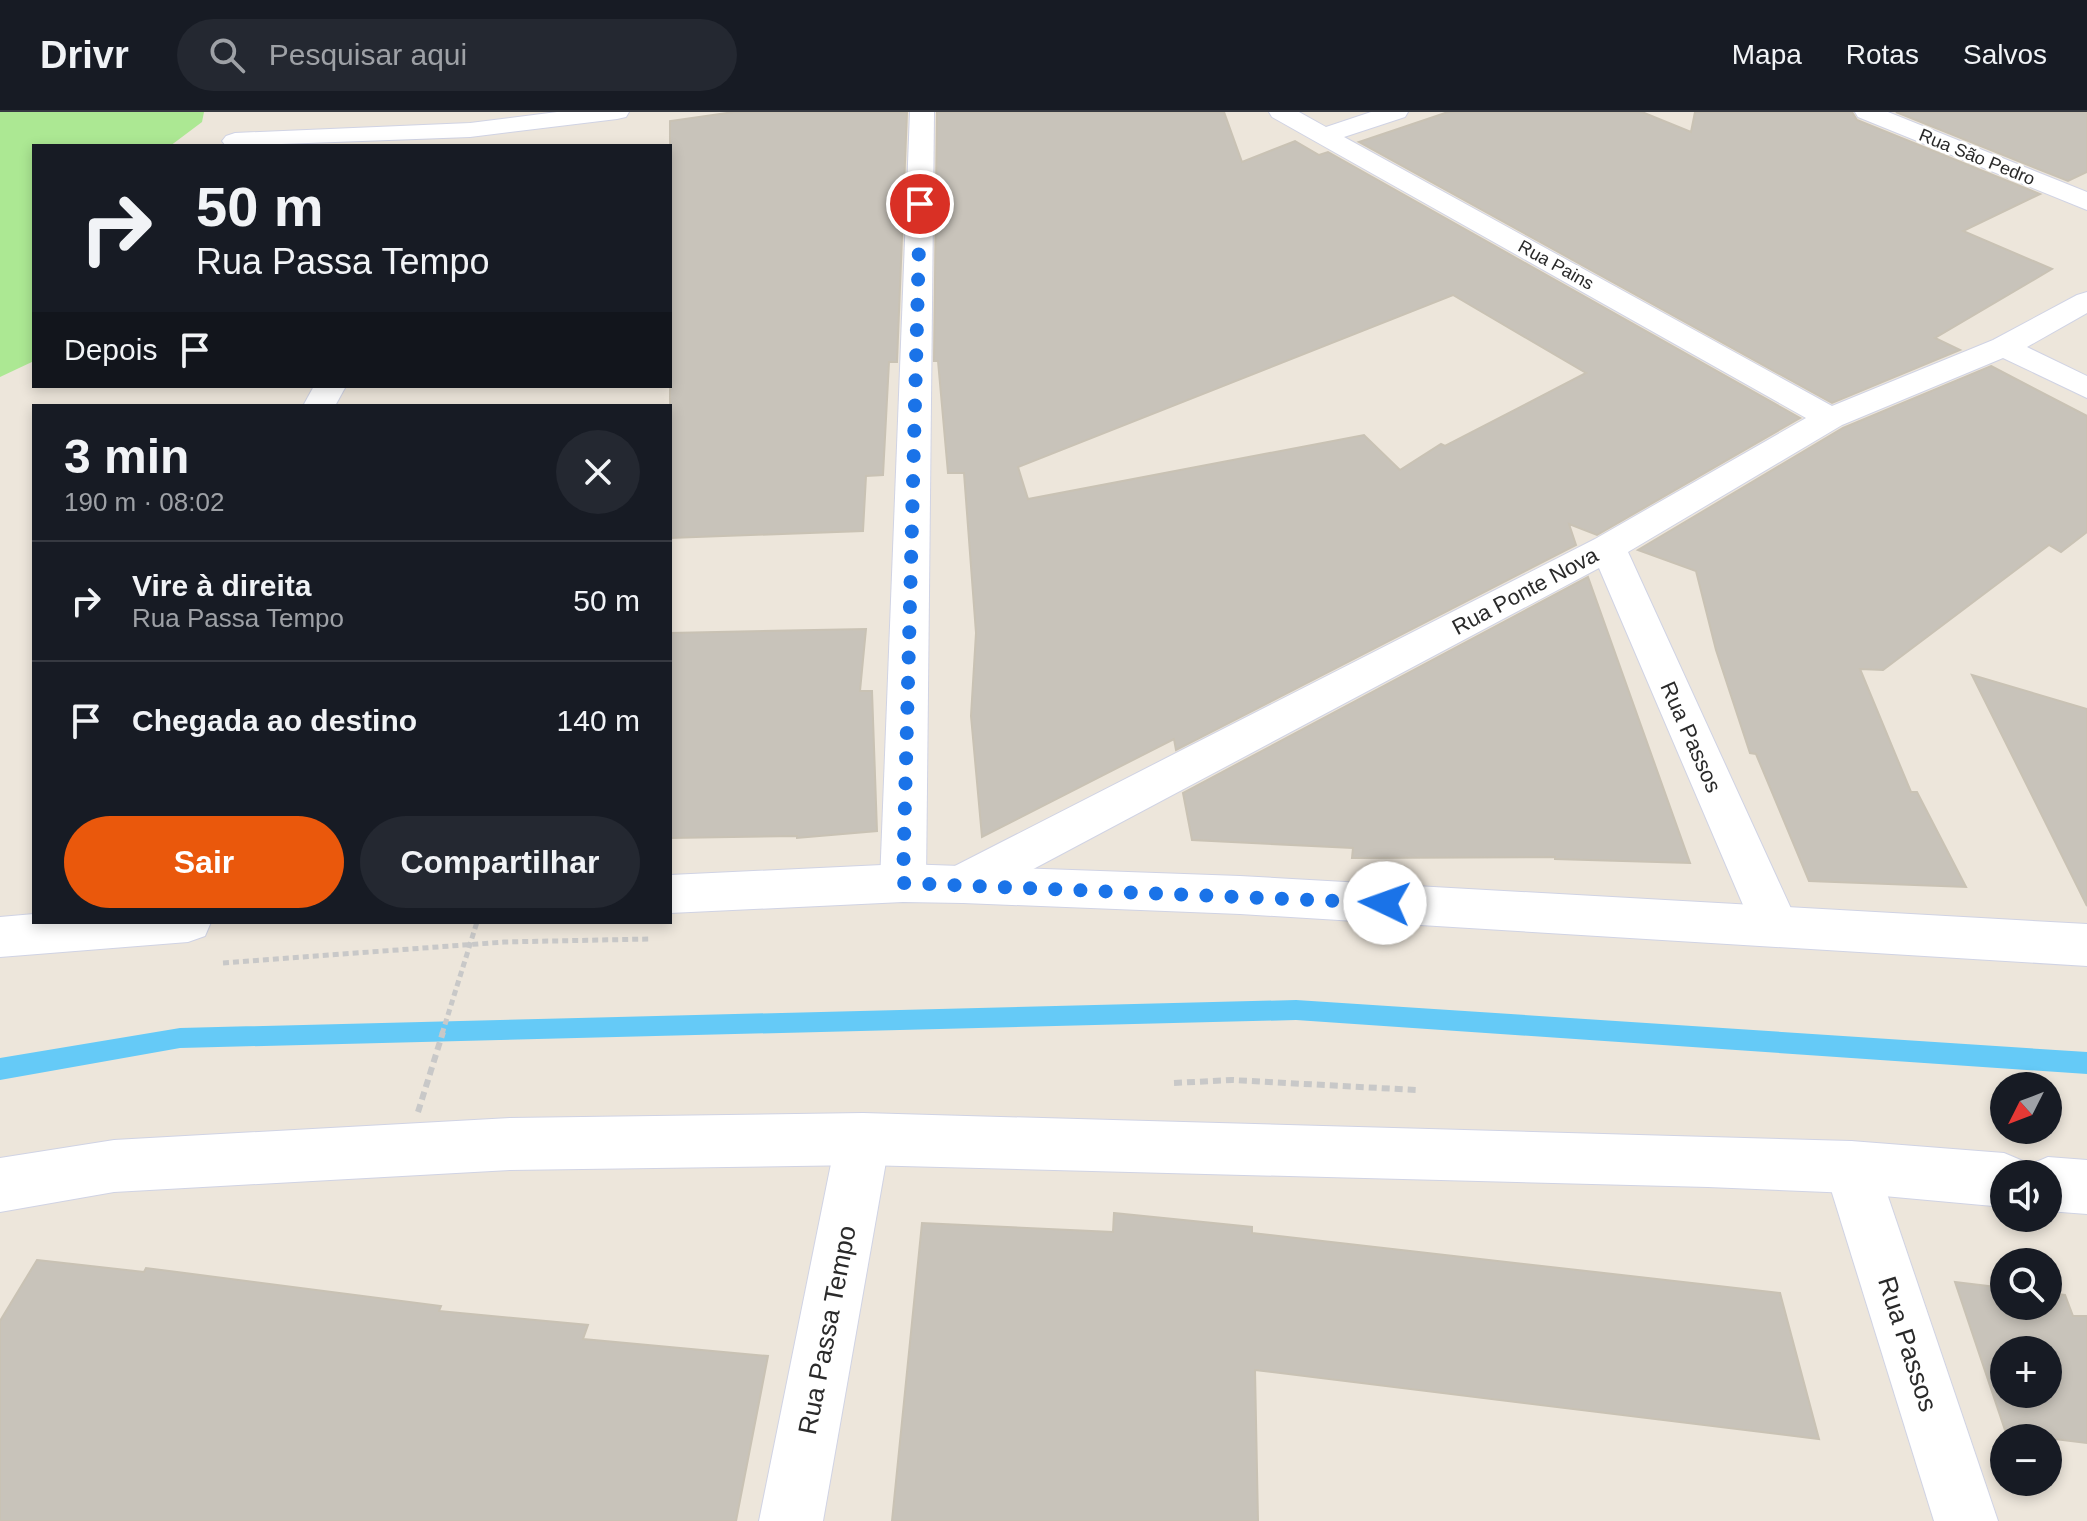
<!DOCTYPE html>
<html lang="pt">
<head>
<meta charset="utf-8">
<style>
	body { margin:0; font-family:Arial,sans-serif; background:#242831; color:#f1f3f6; height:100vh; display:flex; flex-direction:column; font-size:30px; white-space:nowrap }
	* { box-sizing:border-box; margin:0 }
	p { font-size:26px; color:#9ea1a6 }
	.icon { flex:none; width:44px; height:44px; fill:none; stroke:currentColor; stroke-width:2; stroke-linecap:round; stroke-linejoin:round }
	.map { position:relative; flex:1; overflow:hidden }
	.details { position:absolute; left:32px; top:292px; width:640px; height:520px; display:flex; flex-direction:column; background:#171b24; border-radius:0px; box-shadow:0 4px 12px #0003 }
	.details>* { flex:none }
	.guide { position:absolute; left:32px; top:32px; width:640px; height:244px; border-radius:0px; box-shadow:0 4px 12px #0003; background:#171b24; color:#f1f3f6; overflow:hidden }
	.needle { width:52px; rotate:228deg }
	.buttons { position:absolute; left:1990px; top:960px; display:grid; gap:16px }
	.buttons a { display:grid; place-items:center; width:72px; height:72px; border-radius:50%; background:#171b24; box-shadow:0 4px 12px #0003; font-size:40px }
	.pin { position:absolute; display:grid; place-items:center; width:68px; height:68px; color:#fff; margin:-34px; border:4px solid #fff; border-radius:50%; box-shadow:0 2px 8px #0007 }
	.me { position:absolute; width:88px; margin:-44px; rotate:273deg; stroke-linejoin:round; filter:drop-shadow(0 0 6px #0008) }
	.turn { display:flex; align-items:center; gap:28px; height:168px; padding:0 32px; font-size:36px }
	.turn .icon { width:104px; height:104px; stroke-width:2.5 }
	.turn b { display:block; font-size:56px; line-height:68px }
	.then { display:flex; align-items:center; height:76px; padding:0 32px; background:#0003; gap:16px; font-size:30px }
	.round { display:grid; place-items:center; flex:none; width:84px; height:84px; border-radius:42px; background:#242831 }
	.head { display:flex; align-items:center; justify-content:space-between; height:136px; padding:0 32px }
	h1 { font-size:48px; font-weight:600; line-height:60px }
	.primary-button { display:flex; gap:16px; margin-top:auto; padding:16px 32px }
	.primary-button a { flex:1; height:92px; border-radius:48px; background:#ea580c; color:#fff; font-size:32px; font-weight:600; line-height:92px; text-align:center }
	.primary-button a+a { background:#242831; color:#f1f3f6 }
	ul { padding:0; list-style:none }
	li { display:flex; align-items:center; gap:24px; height:120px; padding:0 32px; border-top:2px solid #363941 }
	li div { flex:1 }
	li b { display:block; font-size:30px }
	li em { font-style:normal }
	header { display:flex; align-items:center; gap:48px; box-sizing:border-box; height:112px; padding:0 40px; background:#171b24; border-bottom:2px solid #363941 }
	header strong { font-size:38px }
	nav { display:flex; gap:44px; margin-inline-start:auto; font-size:28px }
	.search { width:560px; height:72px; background:#242831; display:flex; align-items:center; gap:20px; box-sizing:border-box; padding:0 28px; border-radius:44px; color:#9ea1a6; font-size:30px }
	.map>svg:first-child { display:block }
</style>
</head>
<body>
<header>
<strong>Drivr</strong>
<div class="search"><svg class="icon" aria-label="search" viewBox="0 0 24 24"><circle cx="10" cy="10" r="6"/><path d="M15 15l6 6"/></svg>Pesquisar aqui</div>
<nav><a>Mapa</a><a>Rotas</a><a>Salvos</a></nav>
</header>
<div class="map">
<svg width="2087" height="1409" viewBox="0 0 2087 1409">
	<rect width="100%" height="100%" fill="#ede6db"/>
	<polygon fill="#ace893" points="0,0 204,0 202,10 170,34 34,34 34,249 0,265"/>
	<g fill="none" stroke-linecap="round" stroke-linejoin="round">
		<polygon fill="#65caf7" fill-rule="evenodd" points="1296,888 2087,940 2087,962 1296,908 180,936 0,968 0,946 180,916"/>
	</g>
	<g fill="#c8c3ba" stroke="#c9c2b4" stroke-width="2" fill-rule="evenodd">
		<polygon points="734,0 907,0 897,250 889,250 883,363 866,364 863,419 670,426 670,9"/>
		<path d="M937 0H1224L1242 50 1295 29 1319 43 1328 40 1800 306 1597 423 1569 412 1576 433 1176 638 1174 627 982 725 971 604 976 521 964 361H948L938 249H934ZM1453 183 1586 261 1445 334 1441 332 1400 358 1364 323 1028 387 1018 355Z"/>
		<polygon points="1448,0 1642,0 1691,20 1695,0 1852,0 1857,8 2040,82 1963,119 2052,157 1935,226 1960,238 1832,291 1359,30"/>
		<polygon points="1896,0 2087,0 2087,60 2068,69"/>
		<polygon points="1991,254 2087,304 2087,420 2061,440 2049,433 1883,558 1860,557 1911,680 1917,680 1966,775 1809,769 1756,642 1750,641 1716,538 1696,459 1638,438 1843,316"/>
		<polygon points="1588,465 1690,751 1555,747 1555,745 1352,746 1353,736 1192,728 1183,681"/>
		<polygon points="866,517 860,579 872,579 877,719 797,726 797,724 670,726 670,521"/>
		<polygon points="1972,563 2087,597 2087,794"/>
		<polygon points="1114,1101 1252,1115 1252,1121 1780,1181 1819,1327 1255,1258 1258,1409 892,1409 922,1111 1113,1120"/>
		<polygon points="37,1148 144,1160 146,1156 441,1194 439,1199 588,1213 583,1227 768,1244 736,1409 0,1409 0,1209"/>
		<path d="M1955 1170 2004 1176V1194H2048V1181L2065 1183 2073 1204H2087V1331L2006 1321ZM2004 1238H2048V1282H2004Z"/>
	</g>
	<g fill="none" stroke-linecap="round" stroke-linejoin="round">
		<defs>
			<g id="street">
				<polygon points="557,0 629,0 626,5 617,7 470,25 226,34 222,29 226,24 235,21 470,11"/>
				<polygon points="910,0 934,0 926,771 919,784 903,790 887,784 880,771"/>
				<polygon points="1269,0 1299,0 1326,15 1371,0 1408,0 1405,5 1344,25 1832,294 1993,228 2077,183 2087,180 2087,201 2027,235 2087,264 2087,286 2003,246 1842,313 1628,440 1799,814 1792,828 1775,834 1758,828 1599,456 979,786 963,791 947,786 940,772 947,758 1595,427 1806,306 1272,5"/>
				<polygon points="1855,0 1888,0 2087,80 2087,98 1858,5"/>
				<polygon points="314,274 346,274 335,294 303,294"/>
				<polygon points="863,1001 882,1009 890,1027 823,1409 759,1409 836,1027 844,1009"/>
				<polygon points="1851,1029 1870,1036 1878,1055 1998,1409 1934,1409 1824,1055 1832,1036"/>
			</g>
			<g id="secondary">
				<polygon points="903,752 1240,764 2087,812 2087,854 1240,802 963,791 903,790 670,801 670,763"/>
				<polygon points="34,802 34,810 211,810 205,824 188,830 0,845 0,805"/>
				<polygon points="863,1001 1851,1029 2004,1041 2023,1049 2027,1058 2029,1053 2048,1045 2087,1048 2087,1102 2048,1099 2048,1062 2004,1062 2004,1095 1851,1081 1708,1075 863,1053 510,1058 114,1080 0,1100 0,1046 114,1028 510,1006"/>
			</g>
		</defs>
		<use href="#street" stroke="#d0d3e4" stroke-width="2"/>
		<use href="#secondary" stroke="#d0d3e4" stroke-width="2"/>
		<polyline stroke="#c8c8c8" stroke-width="5" stroke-dasharray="6 4" stroke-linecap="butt" points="223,851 504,830 649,827"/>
		<polyline stroke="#c8c8c8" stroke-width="6" stroke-dasharray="8 5" stroke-linecap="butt" points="1174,971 1232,968 1416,978"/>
		<use href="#street" fill="#fff" fill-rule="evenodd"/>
		<use href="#secondary" fill="#fff" fill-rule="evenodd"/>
		<polyline stroke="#c8c8c8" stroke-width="5" stroke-dasharray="6 4" stroke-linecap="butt" points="442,922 477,810"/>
		<polyline stroke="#c8c8c8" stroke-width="6" stroke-dasharray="8 5" stroke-linecap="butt" points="418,1000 443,920"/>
	</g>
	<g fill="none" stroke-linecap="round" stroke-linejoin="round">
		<polyline stroke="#1a73e8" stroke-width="14" stroke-dasharray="0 25.2" points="920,92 903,771 1385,791"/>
	</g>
	<g text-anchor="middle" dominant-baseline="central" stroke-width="6" stroke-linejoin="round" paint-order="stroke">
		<g font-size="18" fill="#2a2a2a" stroke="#fff">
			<text transform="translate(1977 45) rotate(22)">Rua São Pedro</text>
			<text transform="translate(1556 153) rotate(29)">Rua Pains</text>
		</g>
		<g font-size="22" fill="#2a2a2a" stroke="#fff">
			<text transform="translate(1525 479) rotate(-28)">Rua Ponte Nova</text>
			<text transform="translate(1691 625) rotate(66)">Rua Passos</text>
		</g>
		<g font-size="26" fill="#2a2a2a" stroke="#fff">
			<text transform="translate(827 1218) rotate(-79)">Rua Passa Tempo</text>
			<text transform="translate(1908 1232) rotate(72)">Rua Passos</text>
		</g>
	</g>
</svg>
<div class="buttons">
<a><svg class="needle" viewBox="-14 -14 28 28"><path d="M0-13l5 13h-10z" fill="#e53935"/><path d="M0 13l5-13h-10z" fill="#9ea1a6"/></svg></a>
<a><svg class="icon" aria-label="sound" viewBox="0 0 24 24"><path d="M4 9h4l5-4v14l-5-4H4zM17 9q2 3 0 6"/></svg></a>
<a><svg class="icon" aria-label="search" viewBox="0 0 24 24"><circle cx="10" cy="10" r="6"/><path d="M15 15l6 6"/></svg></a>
<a>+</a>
<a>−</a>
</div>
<div class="pin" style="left:920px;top:92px;background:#d93025"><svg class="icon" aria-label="arrive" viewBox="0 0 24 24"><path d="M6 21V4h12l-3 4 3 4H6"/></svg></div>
<svg class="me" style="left:1385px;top:791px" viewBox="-20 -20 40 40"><circle r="19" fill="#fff"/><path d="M0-13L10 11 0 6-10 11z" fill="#1a73e8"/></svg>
<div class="guide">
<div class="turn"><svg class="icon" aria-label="right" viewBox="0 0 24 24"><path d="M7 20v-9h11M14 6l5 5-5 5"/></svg><div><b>50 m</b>Rua Passa Tempo</div></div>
<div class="then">Depois<svg class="icon" aria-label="arrive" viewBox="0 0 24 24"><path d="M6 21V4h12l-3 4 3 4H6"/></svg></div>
</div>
<section class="details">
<div class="head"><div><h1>3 min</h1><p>190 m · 08:02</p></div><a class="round"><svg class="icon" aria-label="close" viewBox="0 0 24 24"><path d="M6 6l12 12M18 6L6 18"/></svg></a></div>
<ul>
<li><svg class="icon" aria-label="right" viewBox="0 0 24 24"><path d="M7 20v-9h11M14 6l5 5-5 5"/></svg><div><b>Vire à direita</b><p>Rua Passa Tempo</p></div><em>50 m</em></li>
<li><svg class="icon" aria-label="arrive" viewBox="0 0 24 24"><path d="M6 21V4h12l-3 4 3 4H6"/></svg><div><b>Chegada ao destino</b></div><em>140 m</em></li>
</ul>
<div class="primary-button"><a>Sair</a><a>Compartilhar</a></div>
</section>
</div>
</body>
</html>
